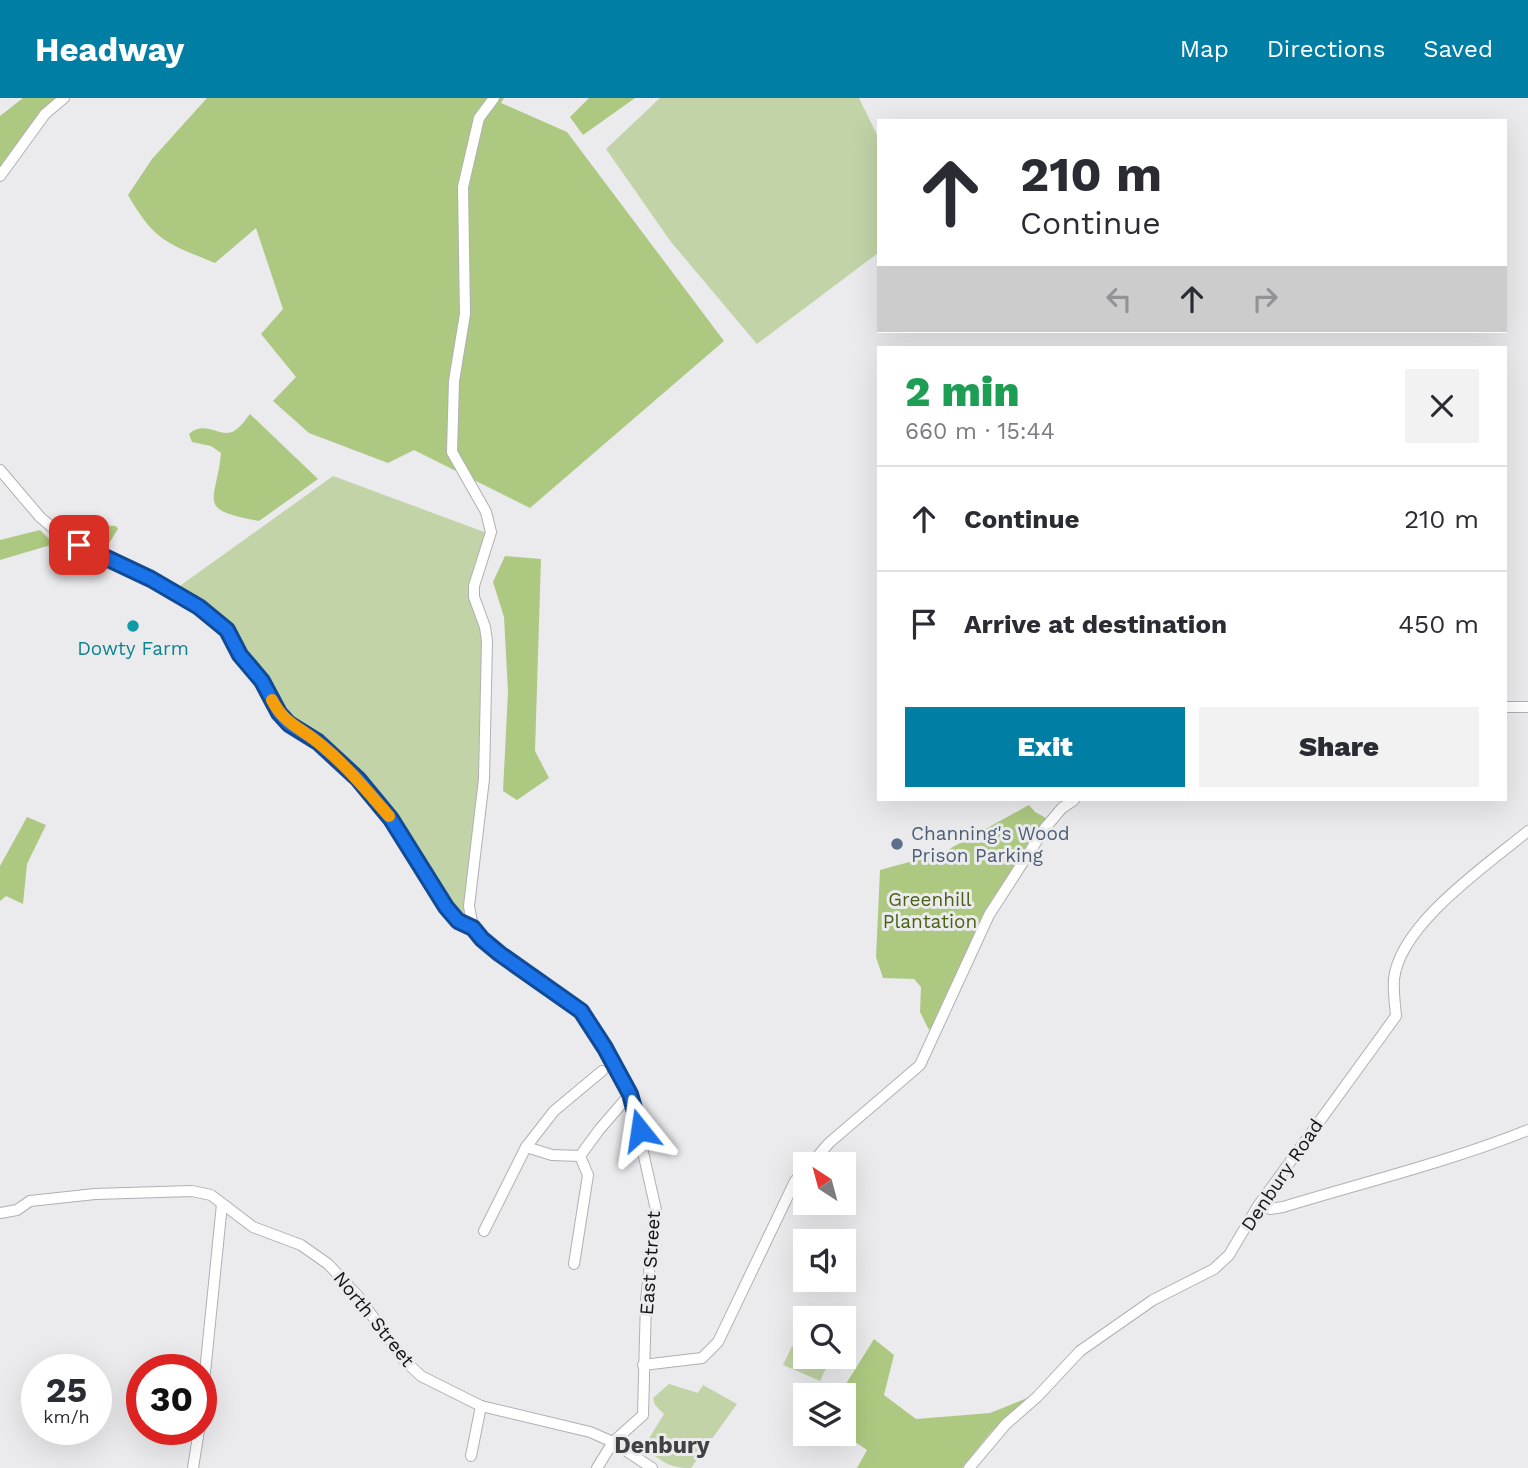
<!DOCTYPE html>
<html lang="en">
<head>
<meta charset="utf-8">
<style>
	body { margin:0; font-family:"Work Sans",sans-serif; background:#f2f2f3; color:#2b2b33; height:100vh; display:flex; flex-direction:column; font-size:26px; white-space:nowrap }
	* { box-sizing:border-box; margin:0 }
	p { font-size:23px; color:#7c7c81 }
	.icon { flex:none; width:38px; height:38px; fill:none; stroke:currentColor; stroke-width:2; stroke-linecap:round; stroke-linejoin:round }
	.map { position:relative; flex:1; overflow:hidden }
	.details { position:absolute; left:877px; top:248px; width:630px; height:455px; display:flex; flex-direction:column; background:#fff; border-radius:0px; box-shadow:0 7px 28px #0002 }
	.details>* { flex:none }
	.banner { position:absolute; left:877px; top:21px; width:630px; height:214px; border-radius:0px; box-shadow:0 7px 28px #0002; background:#fff; color:#2b2b33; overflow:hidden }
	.needle { width:46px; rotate:324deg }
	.tools { position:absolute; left:793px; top:1054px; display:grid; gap:14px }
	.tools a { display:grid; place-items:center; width:63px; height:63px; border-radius:0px; background:#fff; box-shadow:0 7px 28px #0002; font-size:35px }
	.speed { position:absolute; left:21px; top:1256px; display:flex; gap:14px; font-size:35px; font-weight:700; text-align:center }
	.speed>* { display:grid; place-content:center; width:91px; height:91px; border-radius:50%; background:#fff; box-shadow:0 7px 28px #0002; line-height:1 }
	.speed small { font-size:18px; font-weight:400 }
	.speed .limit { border:10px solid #d22; background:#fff; color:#111 }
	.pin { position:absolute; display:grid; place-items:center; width:60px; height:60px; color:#fff; margin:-30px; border-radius:14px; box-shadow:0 4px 10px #0006 }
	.me { position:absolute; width:77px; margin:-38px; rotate:345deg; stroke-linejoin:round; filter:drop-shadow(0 0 5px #0008) }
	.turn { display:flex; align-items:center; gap:24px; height:147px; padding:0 28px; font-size:32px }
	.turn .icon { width:91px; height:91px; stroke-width:2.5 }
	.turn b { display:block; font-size:49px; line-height:60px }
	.lanes { display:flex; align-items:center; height:66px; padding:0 28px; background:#0003; justify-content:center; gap:35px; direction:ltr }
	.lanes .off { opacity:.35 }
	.round { display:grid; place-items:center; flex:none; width:74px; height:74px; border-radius:0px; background:#f2f2f3 }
	.summary { display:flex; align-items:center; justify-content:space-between; height:119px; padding:0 28px }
	h1 { font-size:42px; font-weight:800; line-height:52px; color:#1e9e55 }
	.action { display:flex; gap:14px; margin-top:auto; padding:14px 28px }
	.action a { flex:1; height:80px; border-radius:0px; background:#007ea4; color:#fff; font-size:28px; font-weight:800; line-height:80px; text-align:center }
	.action a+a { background:#f2f2f3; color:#2b2b33 }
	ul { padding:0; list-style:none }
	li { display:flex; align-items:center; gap:21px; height:105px; padding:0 28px; border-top:2px solid #e1e1e2 }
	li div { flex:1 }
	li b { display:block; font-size:26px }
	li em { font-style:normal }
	header { display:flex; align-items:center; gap:42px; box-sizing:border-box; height:98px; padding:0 35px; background:#007ea4; color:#fff }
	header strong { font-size:33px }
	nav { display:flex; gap:38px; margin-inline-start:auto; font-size:24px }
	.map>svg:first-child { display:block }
</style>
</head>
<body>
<header>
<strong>Headway</strong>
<nav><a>Map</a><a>Directions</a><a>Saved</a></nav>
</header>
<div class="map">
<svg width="1528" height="1370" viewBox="0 0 1528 1370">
	<rect width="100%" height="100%" fill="#ebebee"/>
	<g fill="#c1d3a7">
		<polygon points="660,0 859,0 878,39 878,155 757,246 671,144 606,51"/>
		<polygon points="333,378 487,435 470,500 480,528 482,545 479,682 464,807 468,824 461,820 449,808 396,719 363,680 323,641 292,623 282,612 271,588 248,558 234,529 177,490"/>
		<polygon points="792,1248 805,1254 805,1258 816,1258 829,1264 820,1283 783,1267"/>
		<path d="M669 1286 698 1295 703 1287 737 1306 691 1370C665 1370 663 1362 643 1350L664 1316 655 1307 653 1300Z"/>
	</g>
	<g fill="#adc981">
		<polygon points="23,0 58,0 0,74 0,18"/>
		<path d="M207 0H504L501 5 567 34 724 243 530 410 414 352 388 365 309 335 273 303 296 279 261 236 283 211 256 130 215 165C167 145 155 144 128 97L152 61Z"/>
		<polygon points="589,0 635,0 583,37 570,19"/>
		<path d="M250 316 318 381 259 423C195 411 216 406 221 355L211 348 192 344 189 336C206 321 220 341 234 333 240 330 246 321 250 316Z"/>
		<polygon points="63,426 116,428 118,431 106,450"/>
		<polygon points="40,432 54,446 0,462 0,442"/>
		<polygon points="505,458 541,461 535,653 549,680 517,702 503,693 508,594 504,519 493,484"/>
		<polygon points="1029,707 1035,714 1046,720 991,805 939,918 929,932 920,914 921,889 914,881 883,880 876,859 880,772 942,755"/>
		<polygon points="27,719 46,727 27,766 23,806 6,798 0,803 0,768"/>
		<polygon points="874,1241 894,1257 884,1297 916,1321 990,1315 1027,1300 991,1334 962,1370 857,1370 867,1352 842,1335 844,1297 839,1297"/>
	</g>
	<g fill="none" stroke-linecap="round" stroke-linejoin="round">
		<defs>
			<g id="street">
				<polyline points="0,78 45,16 64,0"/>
				<polyline points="0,372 40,419 61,437 97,457 151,481 199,509 227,532 240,557 262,583 279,615 289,626 318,644 358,681 391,721 446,809 458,823 473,830 482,841 501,856 581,913 605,950 630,996 656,1112 646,1202 643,1317 613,1344 597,1370"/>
				<polyline points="1505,609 1528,609"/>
				<polyline points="473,830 469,808 484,681 487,543 485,529 474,499 474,488 491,434 486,414 452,354 454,283 465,216 463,89 479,20 494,0"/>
				<polyline points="526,1049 552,1057 580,1058"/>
				<polyline points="811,1066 829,1045 920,967 989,817 1045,730 1062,710 1074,702"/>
				<path d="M1258 1108 1270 1111 1283 1109C1365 1084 1448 1064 1528 1032"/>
				<polyline points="0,1115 17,1112 30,1103 95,1096 192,1093 211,1097 253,1129 301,1147 328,1166 358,1198 404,1262 421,1278 481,1308 590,1334 613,1344 652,1370"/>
				<polyline points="484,1133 526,1049 554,1013 602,973"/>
				<polyline points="574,1166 588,1077 580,1058 599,1032 630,996"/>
				<polyline points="643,1267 702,1260 718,1244 795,1083 805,1072"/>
				<polyline points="201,1314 222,1106"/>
				<polyline points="471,1358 481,1308"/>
				<polyline points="193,1370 199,1332"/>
				<path d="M969 1370 1006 1326 1037 1299 1080 1253 1153 1202 1214 1171 1229 1157 1258 1108 1396 918C1395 906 1393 893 1394 881 1400 826 1487 767 1528 733"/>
			</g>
		</defs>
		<use href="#street" stroke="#b0b0b4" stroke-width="12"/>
		<use href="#street" stroke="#fff" stroke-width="10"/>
	</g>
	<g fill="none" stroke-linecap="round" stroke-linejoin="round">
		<defs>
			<polyline id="route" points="79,447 151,481 199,509 227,532 240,557 262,583 279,615 289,626 318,644 358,681 391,721 446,809 458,823 473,830 482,841 500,856 581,913 605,950 630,996 640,1032"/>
		</defs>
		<use href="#route" stroke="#114b97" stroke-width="18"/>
		<use href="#route" stroke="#1a73e8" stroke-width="12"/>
		<path stroke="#f59e0b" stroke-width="12" d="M272 602C285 627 300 629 320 646 346 667 367 693 389 718"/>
	</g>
	<circle fill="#0f9aa8" stroke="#ebebee" stroke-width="2.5" cx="133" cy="528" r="7"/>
	<circle fill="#5c6f8a" stroke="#ebebee" stroke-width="2.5" cx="897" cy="746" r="7"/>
	<g text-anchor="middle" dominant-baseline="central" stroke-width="6" stroke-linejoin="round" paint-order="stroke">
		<g font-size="19" fill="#0d838f" stroke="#ebebee">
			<text x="133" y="550">Dowty Farm</text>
		</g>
		<g font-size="19" fill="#4e5e75" stroke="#ebebee" text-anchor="start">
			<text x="911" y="735">Channing's Wood<tspan x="911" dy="22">Prison Parking</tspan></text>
		</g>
		<g font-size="19" fill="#4a6115" stroke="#ebebee">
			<text x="930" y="801">Greenhill<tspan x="930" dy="22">Plantation</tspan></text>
		</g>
		<g font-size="19" fill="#131314" stroke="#ebebee">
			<text transform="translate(1282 1077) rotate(-56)">Denbury Road</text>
			<text transform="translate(650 1165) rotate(-86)">East Street</text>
			<text transform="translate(374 1221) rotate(51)">North Street</text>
		</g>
		<g font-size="23" font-weight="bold" fill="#414144" stroke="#ebebee">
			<text x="662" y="1347">Denbury</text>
		</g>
	</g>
</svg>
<div class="tools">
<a><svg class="needle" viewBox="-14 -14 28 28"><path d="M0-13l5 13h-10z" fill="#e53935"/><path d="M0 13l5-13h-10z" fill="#7c7c81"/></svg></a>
<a><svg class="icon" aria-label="sound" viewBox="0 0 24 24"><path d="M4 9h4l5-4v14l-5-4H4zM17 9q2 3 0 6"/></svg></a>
<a><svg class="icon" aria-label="search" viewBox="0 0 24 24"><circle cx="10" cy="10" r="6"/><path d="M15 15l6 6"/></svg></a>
<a><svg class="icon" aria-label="layers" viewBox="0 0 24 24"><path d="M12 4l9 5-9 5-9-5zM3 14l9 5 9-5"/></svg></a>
</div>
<div class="speed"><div>25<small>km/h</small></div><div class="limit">30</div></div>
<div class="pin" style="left:79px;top:447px;background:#d93025"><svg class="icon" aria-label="arrive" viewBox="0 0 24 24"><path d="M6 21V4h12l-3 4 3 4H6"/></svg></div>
<svg class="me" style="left:640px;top:1032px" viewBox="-20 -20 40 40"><path d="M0-17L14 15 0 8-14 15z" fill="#1a73e8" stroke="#fff" stroke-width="4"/></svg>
<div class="banner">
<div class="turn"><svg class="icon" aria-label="ahead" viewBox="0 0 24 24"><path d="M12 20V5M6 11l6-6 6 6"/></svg><div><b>210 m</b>Continue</div></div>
<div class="lanes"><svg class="icon off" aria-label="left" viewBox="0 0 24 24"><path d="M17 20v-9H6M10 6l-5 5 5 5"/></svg><svg class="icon" aria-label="ahead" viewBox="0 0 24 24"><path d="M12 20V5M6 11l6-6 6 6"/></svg><svg class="icon off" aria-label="right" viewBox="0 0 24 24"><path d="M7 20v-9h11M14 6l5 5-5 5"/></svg></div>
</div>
<section class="details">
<div class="summary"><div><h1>2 min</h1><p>660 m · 15:44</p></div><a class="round"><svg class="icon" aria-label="close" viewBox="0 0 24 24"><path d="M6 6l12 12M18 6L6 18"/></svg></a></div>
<ul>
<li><svg class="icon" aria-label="ahead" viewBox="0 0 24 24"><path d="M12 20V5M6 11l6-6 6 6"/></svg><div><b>Continue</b></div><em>210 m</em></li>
<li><svg class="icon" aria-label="arrive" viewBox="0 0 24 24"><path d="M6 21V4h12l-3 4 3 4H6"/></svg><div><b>Arrive at destination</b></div><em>450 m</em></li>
</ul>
<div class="action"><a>Exit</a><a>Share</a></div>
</section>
</div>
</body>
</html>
